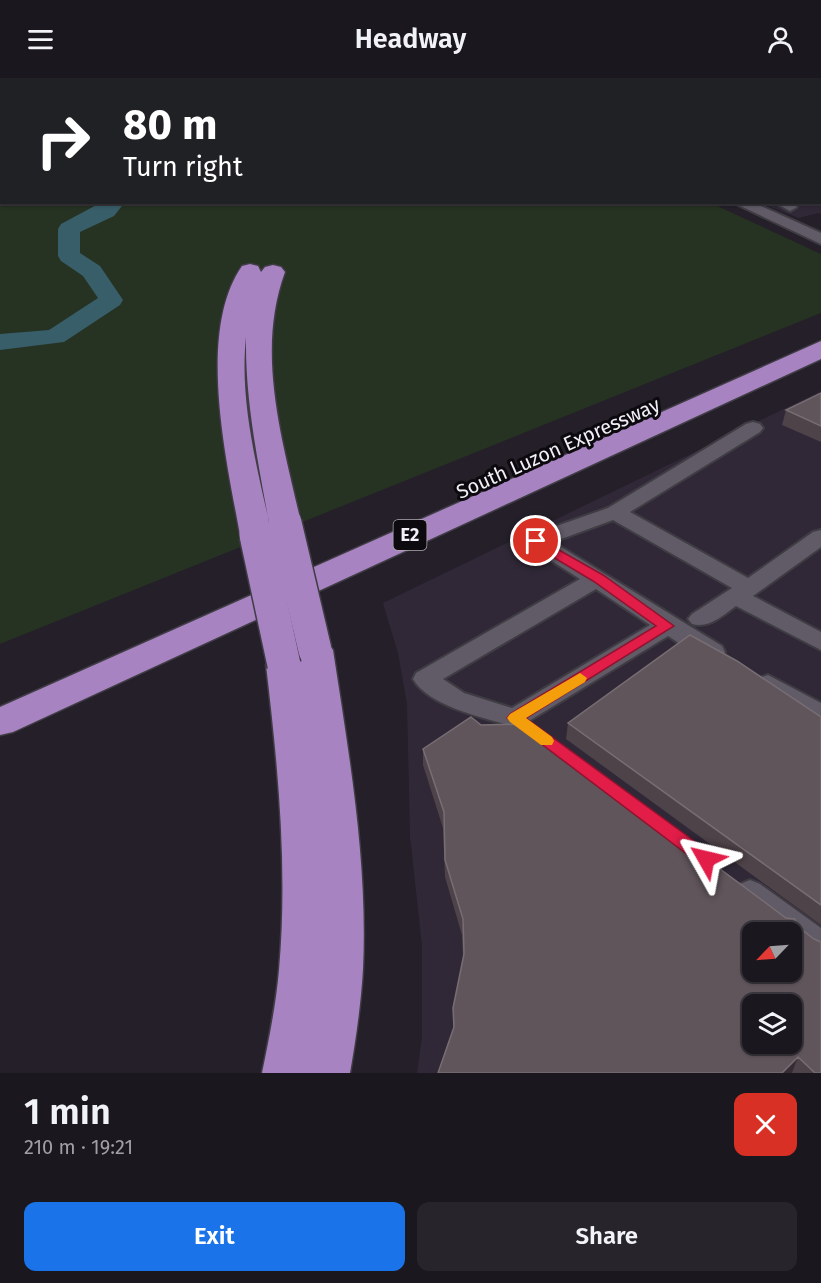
<!DOCTYPE html>
<html lang="en">
<head>
<meta charset="utf-8">
<style>
	body { margin:0; font-family:"Fira Sans",sans-serif; background:#28242c; color:#f1f3f6; height:100vh; display:flex; flex-direction:column; font-size:22px; white-space:nowrap }
	* { box-sizing:border-box; margin:0 }
	p { font-size:20px; color:#a09fa4 }
	.icon { flex:none; width:33px; height:33px; fill:none; stroke:currentColor; stroke-width:2; stroke-linecap:round; stroke-linejoin:round }
	.map { position:relative; height:995px; overflow:hidden }
	.panel { display:flex; flex-direction:column; background:#1b171f; flex:1 }
	.panel>* { flex:none }
	.guide { position:absolute; left:0px; top:0px; width:822px; height:126px; box-shadow:0 2px 4px #0004,0 0 0 2px #39363d; background:#202124; color:#fff; overflow:hidden }
	.needle { width:39px; rotate:245deg }
	.controls { position:absolute; left:742px; top:844px; display:grid; gap:12px }
	.controls a { display:grid; place-items:center; width:60px; height:60px; border-radius:12px; background:#1b171f; box-shadow:0 2px 4px #0004,0 0 0 2px #39363d; font-size:30px }
	.pin { position:absolute; display:grid; place-items:center; width:51px; height:51px; color:#fff; margin:-26px; border:3px solid #fff; border-radius:50%; box-shadow:0 2px 6px #0007 }
	.me { position:absolute; width:66px; margin:-33px; rotate:307deg; stroke-linejoin:round; filter:drop-shadow(0 0 4px #0008) }
	.turn { display:flex; align-items:center; gap:21px; height:126px; padding:0 24px; font-size:27px }
	.turn .icon { width:78px; height:78px; stroke-width:2.5 }
	.turn b { display:block; font-size:42px; line-height:51px }
	.round { display:grid; place-items:center; flex:none; width:63px; height:63px; border-radius:12px; background:#28242c }
	.overview { display:flex; align-items:center; justify-content:space-between; height:102px; padding:0 24px }
	h1 { font-size:36px; font-weight:600; line-height:45px }
	.action { display:flex; gap:12px; margin-top:auto; padding:12px 24px }
	.action a { flex:1; height:69px; border-radius:12px; background:#1a73e8; color:#fff; font-size:24px; font-weight:600; line-height:69px; text-align:center }
	.action a+a { background:#28242c; color:#f1f3f6 }
	header { display:flex; justify-content:space-between; align-items:center; height:78px; padding:0 24px; background:#1b171f; font-size:27px; font-weight:600 }
	.map>svg:first-child { display:block }
</style>
</head>
<body>
<header><svg class="icon" aria-label="menu" viewBox="0 0 24 24"><path d="M4 6h16M4 12h16M4 18h16"/></svg>Headway<svg class="icon" aria-label="person" viewBox="0 0 24 24"><circle cx="12" cy="8" r="4"/><path d="M4 21q1-7 8-7t8 7"/></svg></header>
<div class="map">
<svg width="821" height="995" viewBox="0 0 821 995">
	<rect width="100%" height="100%" fill="#241f29"/>
	<g fill="#302837" fill-rule="evenodd">
		<polygon points="821,45 821,136 818,135 799,140 760,125 820,124"/>
		<path d="M821 313V995H417L422 959V868L410 758 407 626 398 575 383 525ZM753 855H792V894H753ZM753 927H792V966H753Z"/>
	</g>
	<polygon fill="#263222" points="0,0 437,1 2,2 2,124 711,125 821,176 821,235 0,566"/>
	<g fill="none" stroke-linecap="round" stroke-linejoin="round">
		<g fill="#385e6a" fill-rule="evenodd">
			<rect x="282" y="0" width="18" height="2"/>
			<polygon points="102,124 125,124 114,138 80,154 80,175 100,188 123,222 120,227 64,264 0,272 0,256 49,252 98,220 83,198 61,183 58,178 58,151 61,146"/>
		</g>
		<defs>
			<g id="minor">
				<polygon points="440,0 457,0 458,2 441,2"/>
				<polygon points="532,0 548,0 549,2 533,2"/>
				<polygon points="657,0 671,0 656,2"/>
				<polygon points="732,124 752,124 821,155 821,166"/>
				<polygon points="774,124 793,124 797,129 790,133"/>
				<path d="M753 344 760 346 763 350 760 354 630 434 748 500 813 454 821 452V469L753 518 821 554V572L736 528C723 537 709 551 692 546L688 541 692 536 732 510 613 442 553 464 722 568 725 574 722 580C703 585 683 567 668 558L524 646 515 649C486 640 429 629 413 601L416 595 580 501 528 468 525 463 528 458 608 430 746 346ZM596 511 650 547 512 630 464 615 443 601Z"/>
				<polygon points="768,597 821,625 821,645 812,642 759,612 756,606 759,600"/>
				<polygon points="750,802 760,806 821,850 821,880 810,876 792,862 792,855 782,855 740,822 735,814 740,806"/>
			</g>
			<g id="highway">
				<path d="M250 186 258 188 261 194 265 189 273 187 281 189 285 194C255 276 283 363 301 445L296 452 285 454 274 452 269 445C258 383 245 323 246 259 239 325 258 393 272 457L267 464 256 467 245 464 240 457C227 384 196 254 242 188Z"/>
				<polygon points="821,263 821,281 13,654 0,657 0,629"/>
				<path d="M315 560 327 564 333 572C349 677 368 784 363 891 361 926 356 960 350 995H262C269 961 276 927 279 892 288 790 278 688 266 587L271 578 284 575 297 578 298 581 297 572 303 564Z"/>
			</g>
		</defs>
		<use href="#minor" stroke="#3f3c44" stroke-width="4"/>
		<use href="#highway" stroke="#3f3c44" stroke-width="3"/>
		<use href="#minor" fill="#615b67" fill-rule="evenodd"/>
		<use href="#highway" fill="#a783c1" fill-rule="evenodd"/>
		<defs>
			<g id="highway-bridge">
				<polyline points="285,445 315,572"/>
				<polyline points="256,457 284,587"/>
			</g>
		</defs>
		<use href="#highway-bridge" stroke="#3f3c44" stroke-width="36" stroke-linecap="butt"/>
		<use href="#highway-bridge" stroke="#a783c1" stroke-width="33"/>
	</g>
	<g fill="#4e4348">
		<polygon points="821,315 821,364 782,347 786,332"/>
		<polygon points="821,639 821,847 566,661 568,645"/>
		<polygon points="423,671 821,995 438,995 453,951 453,930 463,882 462,857 445,799 443,750 423,687"/>
	</g>
	<polygon fill="#362d34" points="798,979 792,995 782,995"/>
	<g fill="#60555b" stroke="#776e73" stroke-width="1.5" fill-rule="evenodd">
		<polygon points="821,315 821,348 786,332"/>
		<polygon points="690,557 737,583 821,639 821,827 568,645"/>
		<path d="M471 639 481 647 525 646 786 840 795 841 796 847 814 861 821 864V995H815L798 979 782 995H438L454 949 453 930 464 876 463 841 445 782 444 734 423 671ZM753 855H792V894H753ZM753 927H792V966H753Z"/>
	</g>
	<polygon fill="#e11d48" stroke="#92132f" stroke-width="1.5" points="536,459 603,497 674,548 526,640 712,776 715,781 712,786 706,788 700,786 507,640 510,636 656,548 593,503 531,466 529,463 531,460"/>
	<polygon fill="#f59e0b" points="580,595 587,600 585,604 526,640 552,659 554,663 552,667 541,667 510,644 507,640 510,636"/>
	<g text-anchor="middle" dominant-baseline="central" stroke-width="6" stroke-linejoin="round" paint-order="stroke">
		<rect fill="#0c0a0e" stroke="#adaab0" stroke-width="1.5" x="393.5" y="442" width="33" height="30" rx="4.5"/>
		<g font-size="18" font-weight="bold" fill="#f2eff6">
			<text x="410" y="457">E2</text>
		</g>
		<g font-size="20" fill="#f2eff6" stroke="#0c0a0e">
			<text transform="translate(558 370) rotate(-24)">South Luzon Expressway</text>
		</g>
	</g>
</svg>
<div class="controls">
<a><svg class="needle" viewBox="-14 -14 28 28"><path d="M0-13l5 13h-10z" fill="#e53935"/><path d="M0 13l5-13h-10z" fill="#a09fa4"/></svg></a>
<a><svg class="icon" aria-label="layers" viewBox="0 0 24 24"><path d="M12 4l9 5-9 5-9-5zM3 14l9 5 9-5"/></svg></a>
</div>
<div class="pin" style="left:536px;top:463px;background:#d93025"><svg class="icon" aria-label="arrive" viewBox="0 0 24 24"><path d="M6 21V4h12l-3 4 3 4H6"/></svg></div>
<svg class="me" style="left:706px;top:781px" viewBox="-20 -20 40 40"><path d="M0-17L14 15 0 8-14 15z" fill="#e11d48" stroke="#fff" stroke-width="4"/></svg>
<div class="guide">
<div class="turn"><svg class="icon" aria-label="right" viewBox="0 0 24 24"><path d="M7 20v-9h11M14 6l5 5-5 5"/></svg><div><b>80 m</b>Turn right</div></div>
</div>
</div>
<section class="panel">
<div class="overview"><div><h1>1 min</h1><p>210 m · 19:21</p></div><a class="round" style="background:#d93025;color:#fff"><svg class="icon" aria-label="close" viewBox="0 0 24 24"><path d="M6 6l12 12M18 6L6 18"/></svg></a></div>
<div class="action"><a>Exit</a><a>Share</a></div>
</section>
</body>
</html>
